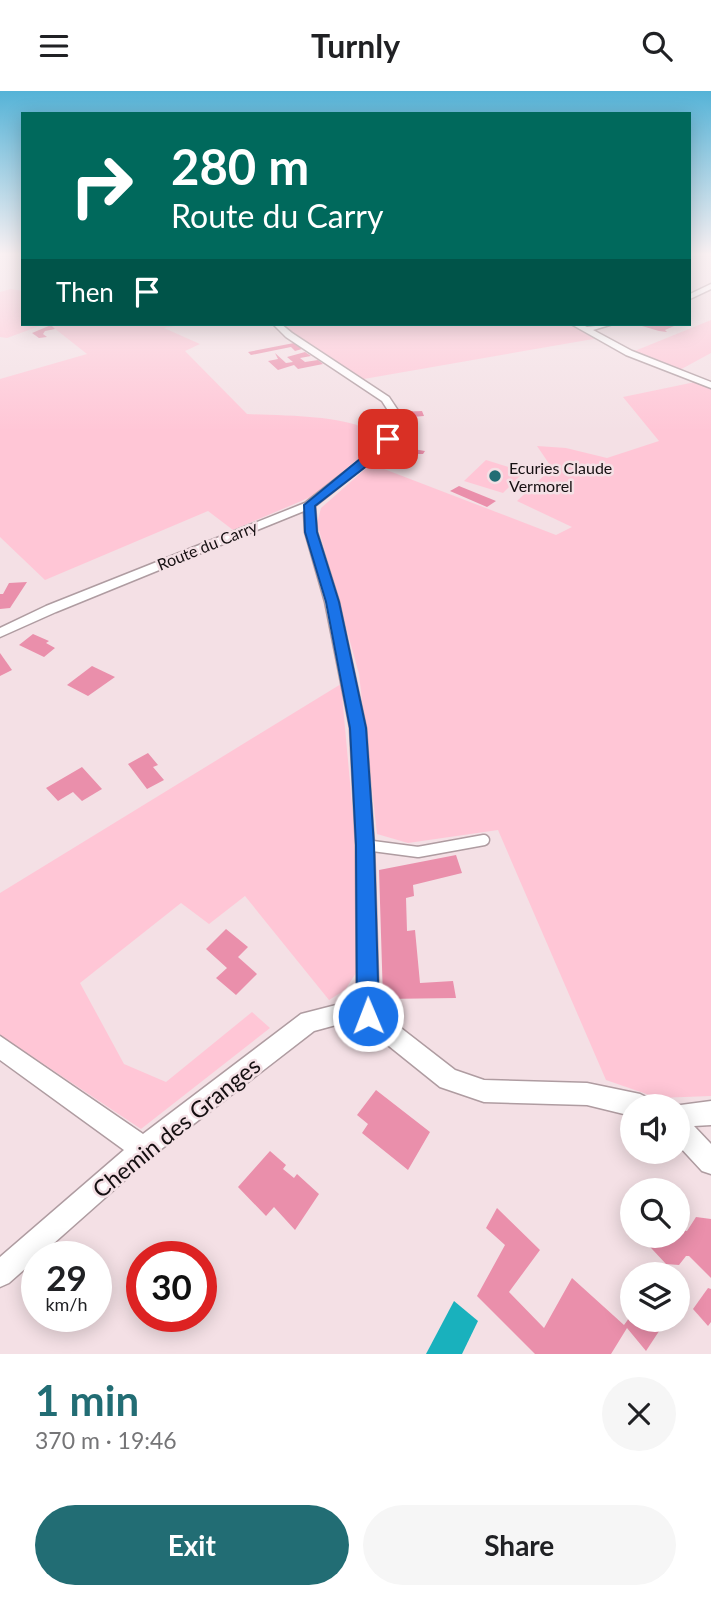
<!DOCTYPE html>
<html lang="en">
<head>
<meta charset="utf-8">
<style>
	body { margin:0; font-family:Lato,sans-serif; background:#f6f6f6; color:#202124; height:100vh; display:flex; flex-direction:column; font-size:26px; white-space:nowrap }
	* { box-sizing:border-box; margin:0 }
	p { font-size:23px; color:#757577 }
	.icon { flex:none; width:38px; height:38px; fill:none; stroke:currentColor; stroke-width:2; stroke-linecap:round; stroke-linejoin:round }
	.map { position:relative; height:1263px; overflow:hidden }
	.sheet { display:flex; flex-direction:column; background:#fff; flex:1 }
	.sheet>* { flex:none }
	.top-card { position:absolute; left:21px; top:21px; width:670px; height:214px; border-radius:0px; box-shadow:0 4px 18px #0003; background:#00695c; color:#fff; overflow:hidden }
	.fabs { position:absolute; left:620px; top:1003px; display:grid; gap:14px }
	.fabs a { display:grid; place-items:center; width:70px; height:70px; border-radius:50%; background:#fff; box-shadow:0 4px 18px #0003; font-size:35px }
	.speed { position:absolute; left:21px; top:1150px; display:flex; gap:14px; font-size:35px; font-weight:700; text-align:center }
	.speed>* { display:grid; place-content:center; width:91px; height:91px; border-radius:50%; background:#fff; box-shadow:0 4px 18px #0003; line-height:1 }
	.speed small { font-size:18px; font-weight:400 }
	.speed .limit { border:10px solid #d22; background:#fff; color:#111 }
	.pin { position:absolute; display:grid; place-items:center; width:60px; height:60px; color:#fff; margin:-30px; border-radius:14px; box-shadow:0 4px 10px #0006 }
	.me { position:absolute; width:77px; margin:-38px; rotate:359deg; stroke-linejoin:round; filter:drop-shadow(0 0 5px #0008) }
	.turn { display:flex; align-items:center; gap:24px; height:147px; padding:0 35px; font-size:32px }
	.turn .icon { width:91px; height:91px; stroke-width:2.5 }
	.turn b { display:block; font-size:49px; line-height:60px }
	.then { display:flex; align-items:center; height:66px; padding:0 35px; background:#0003; gap:14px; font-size:26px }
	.round { display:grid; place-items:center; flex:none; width:74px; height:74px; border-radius:37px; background:#f6f6f6 }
	.head { display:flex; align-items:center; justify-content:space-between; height:119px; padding:0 35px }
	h1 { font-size:42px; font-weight:700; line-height:52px; color:#226d74 }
	.action { display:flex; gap:14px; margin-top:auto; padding:14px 35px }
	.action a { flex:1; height:80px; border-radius:42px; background:#226d74; color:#fff; font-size:28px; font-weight:700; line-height:80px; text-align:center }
	.action a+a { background:#f6f6f6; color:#202124 }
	header { display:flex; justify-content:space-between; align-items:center; height:91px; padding:0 35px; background:#fff; font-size:32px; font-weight:700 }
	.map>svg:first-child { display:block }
</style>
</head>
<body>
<header><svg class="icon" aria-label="menu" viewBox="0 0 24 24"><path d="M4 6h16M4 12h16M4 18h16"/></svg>Turnly<svg class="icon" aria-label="search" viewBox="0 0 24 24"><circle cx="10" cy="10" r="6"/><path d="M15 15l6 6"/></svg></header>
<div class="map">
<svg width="711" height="1263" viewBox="0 0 711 1263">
	<rect width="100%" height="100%" fill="#f4e0e5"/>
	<g fill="#ffc6d6">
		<polygon points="11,198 23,200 23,233 45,233 7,247 0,246 0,201"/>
		<polygon points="711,229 711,262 676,281 626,260 637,259"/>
		<path d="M49 233H185L164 237 200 253 185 260 247 323C280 325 356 323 379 346L358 368 313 405 233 439 208 420 45 489 0 446V288L87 263Z"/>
		<polygon points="277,233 575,233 599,247 358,289 289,244"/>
		<polygon points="700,290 711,294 711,1005 658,1007 606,989 498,739 408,752 377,743 359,583 317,432 321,417 371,373 556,444 572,436 517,410 552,377 537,355 566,357 607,367 659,350 623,306"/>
		<polygon points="486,369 524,381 503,402 464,390"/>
		<polygon points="341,593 354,735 358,879 345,899 329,909 245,805 209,833 181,812 80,892 124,973 166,991 252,921 270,937 141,1038 0,944 0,802"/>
	</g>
	<polygon fill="#19b1bd" points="454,1210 478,1230 462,1263 426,1263"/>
	<g fill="#ea8fab">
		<polygon points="642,233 667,233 674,235 665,239 667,241 659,240 642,235"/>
		<polygon points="51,234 55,238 45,240 43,243 47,246 39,247 32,242"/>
		<polygon points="294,252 302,258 295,260 291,256 251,264 248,261"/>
		<polygon points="305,261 311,265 300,267 305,271 318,269 323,273 298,278 294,274 278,279 268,270 278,268 275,262 286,272 293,271 287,266"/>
		<polygon points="422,320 424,325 412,326 415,333 402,334 398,321"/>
		<polygon points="405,339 406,341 410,341 407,352 394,351 399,340"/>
		<polygon points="400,353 415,354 413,358 425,360 423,363 418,363 416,365 396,362"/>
		<polygon points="459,395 496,410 487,416 450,400"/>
		<polygon points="27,491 10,517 0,518 0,503 3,503 9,492"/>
		<polygon points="33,543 49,550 46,552 55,557 44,566 19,554"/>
		<polygon points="0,562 12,579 0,585"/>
		<polygon points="92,575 115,586 88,605 67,594"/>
		<polygon points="148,662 158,674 153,676 164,689 147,698 128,673"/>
		<polygon points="82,676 102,698 82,710 73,701 58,710 46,697"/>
		<polygon points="456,764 462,782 413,794 414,805 406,807 407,840 415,839 420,892 453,890 456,907 383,908 379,779"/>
		<polygon points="226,838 248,856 238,866 257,883 236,904 216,887 227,877 206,858"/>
		<polygon points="376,999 430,1041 408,1079 362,1042 368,1033 357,1024"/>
		<polygon points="270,1060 286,1074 283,1078 294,1087 297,1083 319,1103 295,1139 274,1116 266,1125 238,1096"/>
		<polygon points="497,1117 540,1159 509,1201 544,1237 572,1187 624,1234 632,1223 632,1228 667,1228 646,1260 627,1237 611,1263 535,1263 477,1205 505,1154 486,1137"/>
		<polygon points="696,1126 711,1128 711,1187 689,1165 686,1165 679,1174 666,1173 639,1144 677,1144 677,1139 687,1140"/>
		<polygon points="708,1197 711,1198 711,1231 708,1235 693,1218"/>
	</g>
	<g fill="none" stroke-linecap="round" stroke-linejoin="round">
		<defs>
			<polyline id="lane" points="365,754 418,761 484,749"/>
			<g id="street">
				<polygon points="711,193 711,198 690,208 690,203"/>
				<polygon points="273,233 281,233 292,242 389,306 399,321 400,338 373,369 315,415 317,441 339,511 366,637 374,754 379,920 455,979 484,989 587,992 640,1003 648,1007 652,1015 632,1015 632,1025 587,1014 484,1011 440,996 364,935 336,934 314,940 151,1066 9,1192 0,1196 0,1166 124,1059 0,969 0,945 143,1043 301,923 336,914 357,914 356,754 350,637 325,511 305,441 304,420 56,521 0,546 0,537 46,515 305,412 365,365 390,338 389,321 382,310 286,246"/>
				<polygon points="571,233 581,233 587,236 613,233 593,239 632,260 711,291 711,297 626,264"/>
				<polygon points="711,1010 711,1034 694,1035 711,1053 711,1083 702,1080 677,1053 677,1015 673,1015"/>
			</g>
		</defs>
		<use href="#lane" stroke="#af9ca1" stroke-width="13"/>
		<use href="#street" stroke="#af9ca1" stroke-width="3"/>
		<use href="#lane" stroke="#fff" stroke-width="10"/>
		<use href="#street" fill="#fff" fill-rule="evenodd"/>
	</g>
	<linearGradient id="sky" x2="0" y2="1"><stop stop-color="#55b3d7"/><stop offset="0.48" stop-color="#faf1f3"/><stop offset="1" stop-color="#faf1f3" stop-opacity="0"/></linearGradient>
	<rect width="711" height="340" fill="url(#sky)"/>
	<polygon fill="#1a73e8" stroke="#114b97" stroke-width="2" points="388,345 393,348 373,370 315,415 317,441 339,511 366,637 374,754 379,925 376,932 368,935 360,932 357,925 356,754 350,637 326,511 305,441 304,414"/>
	<circle fill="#226d74" stroke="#f4e0e5" stroke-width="2.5" cx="495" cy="385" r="7"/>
	<g text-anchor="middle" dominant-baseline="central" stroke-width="5" stroke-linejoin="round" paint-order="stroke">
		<g font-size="16" fill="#150f11" stroke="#f4e0e5" text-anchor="start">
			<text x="509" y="376">Ecuries Claude<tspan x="509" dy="18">Vermorel</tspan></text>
		</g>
		<g font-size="16" fill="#150f11" stroke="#f4e0e5">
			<text transform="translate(207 454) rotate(-22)">Route du Carry</text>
		</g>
		<g font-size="23" fill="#150f11" stroke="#f4e0e5">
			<text transform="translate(176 1036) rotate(-39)">Chemin des Granges</text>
		</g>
	</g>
</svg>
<div class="fabs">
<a><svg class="icon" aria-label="sound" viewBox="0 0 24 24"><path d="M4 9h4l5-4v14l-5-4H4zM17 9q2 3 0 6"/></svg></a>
<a><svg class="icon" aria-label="search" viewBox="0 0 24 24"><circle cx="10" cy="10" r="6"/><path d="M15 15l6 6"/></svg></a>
<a><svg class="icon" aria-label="layers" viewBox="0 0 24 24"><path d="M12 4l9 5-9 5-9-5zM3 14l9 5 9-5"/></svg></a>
</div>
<div class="speed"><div>29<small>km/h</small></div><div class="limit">30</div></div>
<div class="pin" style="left:388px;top:348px;background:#d93025"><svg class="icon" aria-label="arrive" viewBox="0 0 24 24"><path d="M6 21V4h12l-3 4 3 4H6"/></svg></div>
<svg class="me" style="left:368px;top:925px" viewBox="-20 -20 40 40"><circle r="17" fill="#1a73e8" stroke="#fff" stroke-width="3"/><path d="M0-11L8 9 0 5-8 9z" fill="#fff"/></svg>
<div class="top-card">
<div class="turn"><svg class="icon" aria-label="right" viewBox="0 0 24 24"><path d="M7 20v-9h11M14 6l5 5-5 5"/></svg><div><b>280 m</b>Route du Carry</div></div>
<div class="then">Then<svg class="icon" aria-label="arrive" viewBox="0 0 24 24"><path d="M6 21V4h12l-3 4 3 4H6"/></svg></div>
</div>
</div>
<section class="sheet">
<div class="head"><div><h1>1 min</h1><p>370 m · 19:46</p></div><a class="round"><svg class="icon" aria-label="close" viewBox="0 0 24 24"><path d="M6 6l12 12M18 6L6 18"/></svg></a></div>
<div class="action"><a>Exit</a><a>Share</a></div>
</section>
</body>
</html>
